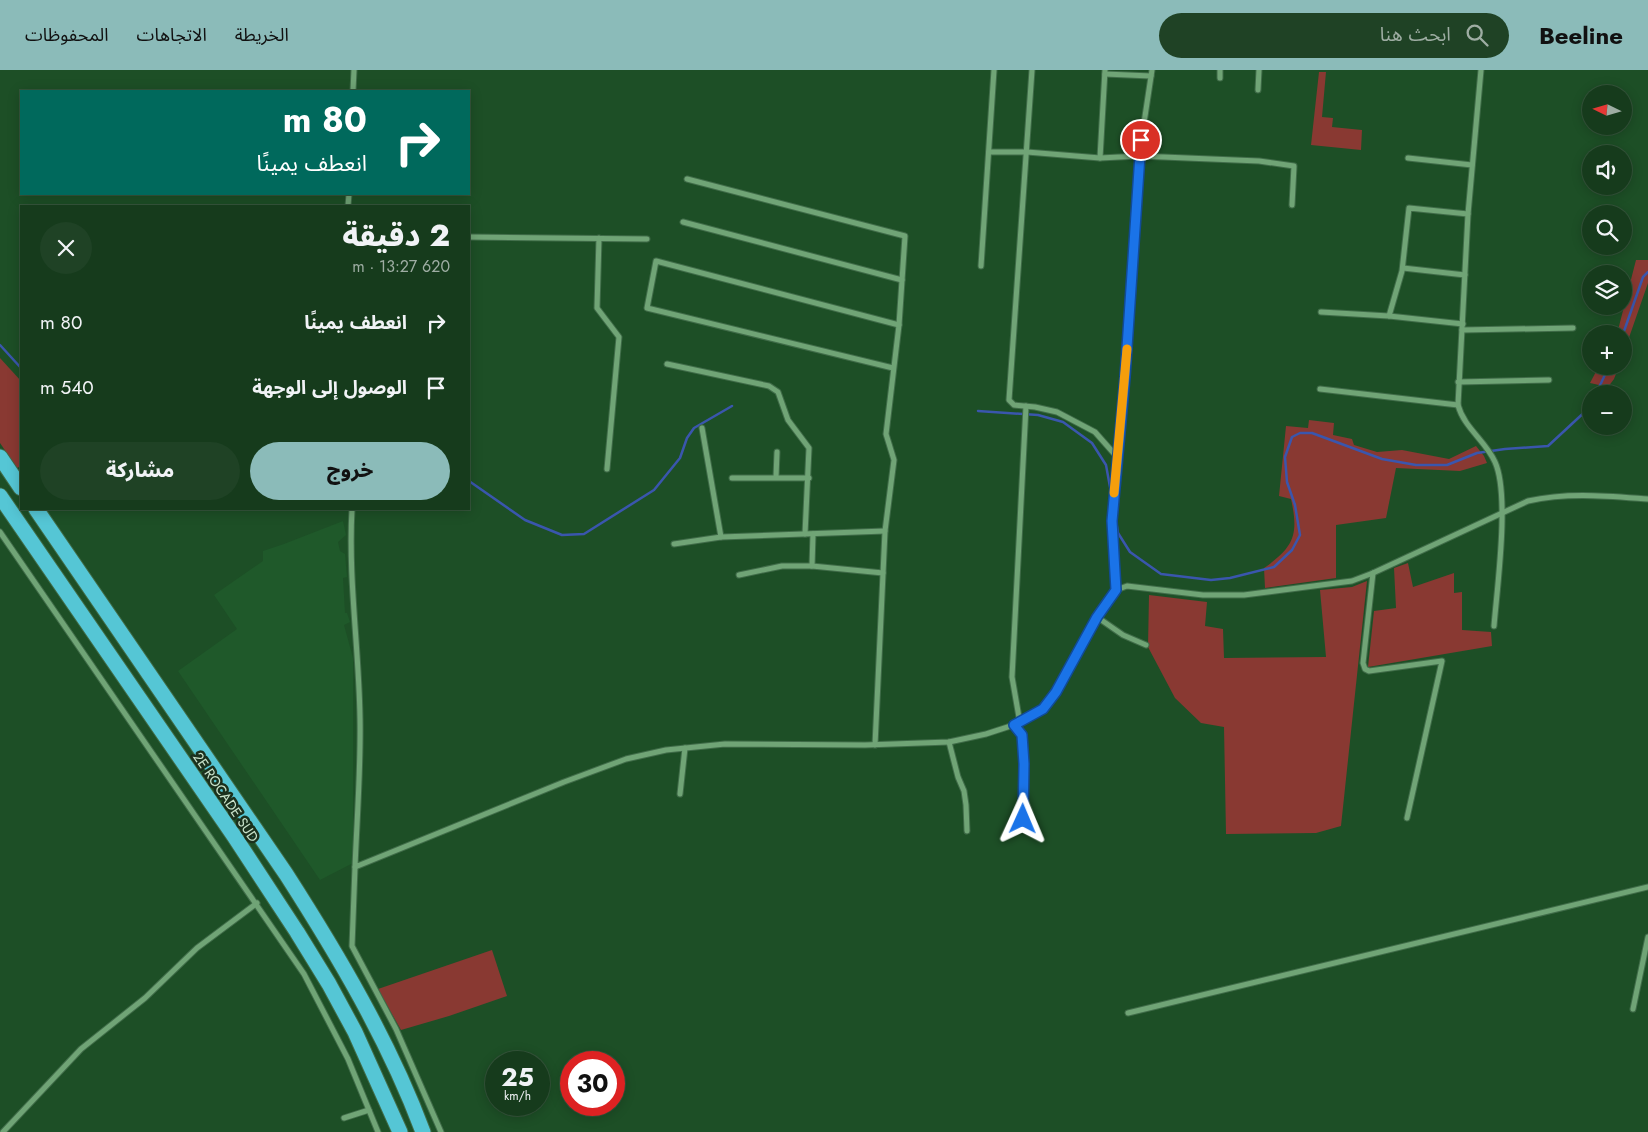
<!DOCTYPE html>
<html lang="ar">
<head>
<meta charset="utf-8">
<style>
	body { margin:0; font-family:Jost,"Noto Sans Arabic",sans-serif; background:#1f4225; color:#f1f3f6; direction:rtl; height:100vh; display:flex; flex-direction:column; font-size:19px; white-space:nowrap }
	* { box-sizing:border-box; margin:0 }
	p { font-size:16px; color:#9eada3 }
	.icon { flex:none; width:28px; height:28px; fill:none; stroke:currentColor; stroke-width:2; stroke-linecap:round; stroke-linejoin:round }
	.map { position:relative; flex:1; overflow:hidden; direction:ltr }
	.panel { position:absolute; left:20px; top:135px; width:450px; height:305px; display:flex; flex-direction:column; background:#163b1c; border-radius:0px; box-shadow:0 2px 12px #0003,0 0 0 1px #35553b; direction:rtl }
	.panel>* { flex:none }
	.banner { position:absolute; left:20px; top:20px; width:450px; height:105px; border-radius:0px; box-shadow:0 2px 12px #0003,0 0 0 1px #35553b; direction:rtl; background:#00695c; color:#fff; overflow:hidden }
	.needle { width:32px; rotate:275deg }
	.tools { position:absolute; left:1582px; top:15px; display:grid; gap:10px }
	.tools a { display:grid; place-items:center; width:50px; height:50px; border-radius:50%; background:#163b1c; box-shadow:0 2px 12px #0003,0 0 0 1px #35553b; font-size:25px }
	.speed { position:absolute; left:485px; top:981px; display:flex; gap:10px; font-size:25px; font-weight:700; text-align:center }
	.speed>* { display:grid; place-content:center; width:65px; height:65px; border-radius:50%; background:#163b1c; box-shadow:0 2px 12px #0003,0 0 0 1px #35553b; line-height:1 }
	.speed small { font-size:12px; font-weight:400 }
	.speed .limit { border:8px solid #d22; background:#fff; color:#111 }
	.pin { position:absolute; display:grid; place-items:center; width:42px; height:42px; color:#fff; margin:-21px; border:2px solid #fff; border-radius:50%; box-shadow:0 1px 5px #0007 }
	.me { position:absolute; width:55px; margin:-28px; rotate:1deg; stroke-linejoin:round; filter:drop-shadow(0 0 4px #0008) }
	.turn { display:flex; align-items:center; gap:18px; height:105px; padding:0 20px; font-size:22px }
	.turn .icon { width:65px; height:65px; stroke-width:2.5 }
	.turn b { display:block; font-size:35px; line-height:42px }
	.round { display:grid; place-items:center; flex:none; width:52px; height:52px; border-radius:26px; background:#1f4225 }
	.overview { display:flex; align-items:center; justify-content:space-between; height:85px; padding:0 20px }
	h1 { font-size:30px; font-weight:800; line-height:38px }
	.button { display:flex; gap:10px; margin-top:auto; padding:10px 20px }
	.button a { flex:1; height:58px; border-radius:30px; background:#8bbbb9; color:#111; font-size:20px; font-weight:800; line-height:58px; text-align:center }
	.button a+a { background:#1f4225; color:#f1f3f6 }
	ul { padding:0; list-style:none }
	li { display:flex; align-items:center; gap:15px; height:65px; padding:0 20px }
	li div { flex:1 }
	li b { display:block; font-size:19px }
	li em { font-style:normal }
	header { display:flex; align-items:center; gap:30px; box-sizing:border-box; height:70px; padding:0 25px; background:#8bbbb9; color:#111 }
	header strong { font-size:24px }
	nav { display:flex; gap:28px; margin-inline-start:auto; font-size:18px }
	.search { width:350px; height:45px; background:#1f4225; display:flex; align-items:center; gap:12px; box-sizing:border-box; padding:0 18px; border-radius:28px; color:#9eada3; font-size:19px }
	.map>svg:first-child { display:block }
</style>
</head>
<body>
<header>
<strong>Beeline</strong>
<div class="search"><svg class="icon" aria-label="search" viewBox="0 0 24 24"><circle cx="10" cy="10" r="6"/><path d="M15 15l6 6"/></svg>ابحث هنا</div>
<nav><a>الخريطة</a><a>الاتجاهات</a><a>المحفوظات</a></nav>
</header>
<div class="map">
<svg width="1648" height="1062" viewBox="0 0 1648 1062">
	<rect width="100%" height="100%" fill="#1d4f26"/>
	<polygon fill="#1f592a" points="343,451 346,465 338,472 340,481 345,484 347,507 343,508 345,543 347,543 350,552 344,555 353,588 353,793 320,810 178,601 237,559 214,525 263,491 263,481 284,474"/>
	<g fill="#893932">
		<polygon points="1319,2 1326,2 1322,47 1333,48 1332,57 1362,60 1361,80 1311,75"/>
		<polygon points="1636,190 1648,190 1648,213 1624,282 1624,264 1617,264"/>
		<polygon points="0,288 21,311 21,396 17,398 0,373"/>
		<polygon points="1599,296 1619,296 1614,309 1608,317 1590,313"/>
		<path d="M1309 350 1334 353 1333 365 1352 369 1354 375 1377 382 1402 380 1449 389 1476 376 1484 386 1487 393 1460 401 1396 398 1386 448 1336 455V508L1265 518 1264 498C1294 477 1299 465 1291 429L1279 426 1286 356 1308 358Z"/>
		<polygon points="1408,493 1413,517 1454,503 1454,523 1462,522 1462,560 1491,562 1492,576 1368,597 1374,541 1396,538 1394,498"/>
		<polygon points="1367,511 1341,756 1316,763 1226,764 1224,657 1201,653 1175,628 1148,577 1149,525 1207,532 1205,556 1223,559 1224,588 1326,587 1320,520 1352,517"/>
		<polygon points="492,880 507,926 449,946 401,960 378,919"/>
	</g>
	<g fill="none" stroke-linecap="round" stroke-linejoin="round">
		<g stroke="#3a56ad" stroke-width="2.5">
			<polyline points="1623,264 1643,207 1648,202"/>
			<polyline points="0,275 21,298"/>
			<polyline points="1596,324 1609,296"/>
			<polyline points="978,341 1038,345 1063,352 1092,373 1106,395 1112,428"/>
			<polyline points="469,411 525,450 562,465 584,464 654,420 680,388 687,368 694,358 732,336"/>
			<polyline points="1115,444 1118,463 1130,482 1161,504 1211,510 1230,508 1274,497 1292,480 1300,465 1295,435 1287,412 1285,387 1292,367 1300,363 1312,363 1382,389 1416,395 1447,395 1477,383 1505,379 1548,376 1589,338 1591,333"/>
		</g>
		<defs>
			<g id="minor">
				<polyline points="1032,0 1009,330 1014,335 1035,337 1057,342 1095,362 1118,388"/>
				<path d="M1481 0 1468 144 1458 335C1464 358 1486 371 1495 392 1510 425 1497 518 1494 556"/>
				<polyline points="1105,4 1151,6"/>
				<polyline points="1220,8 1220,0"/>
				<polyline points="1258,20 1259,0"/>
				<polyline points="353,21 354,0"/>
				<polyline points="989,82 1027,82 1100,88 1139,86 1259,91 1294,96 1292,135"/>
				<polyline points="1100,88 1105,0"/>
				<polyline points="1408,88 1472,95"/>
				<polyline points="687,109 905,166 899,255 886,364 894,390 885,461 875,675"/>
				<polyline points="348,136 349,124"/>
				<polyline points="683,152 902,210"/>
				<polyline points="469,167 647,169"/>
				<polyline points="599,168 597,238 619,267 607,399"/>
				<polyline points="981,196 994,0"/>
				<polyline points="1403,198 1465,205"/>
				<polyline points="1321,242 1389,246 1463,254"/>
				<polyline points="1389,246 1402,201 1409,138 1468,144"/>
				<polyline points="1462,260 1573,258"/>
				<polyline points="667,294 769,316 778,322 788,350 809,378 805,464"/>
				<polyline points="893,298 647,238 656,191 899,255"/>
				<polyline points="1458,312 1549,310"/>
				<polyline points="1320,319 1458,335"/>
				<polyline points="702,358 721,467"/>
				<polyline points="776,407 777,382"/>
				<polyline points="732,408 809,408"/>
				<path d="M352 439C348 509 359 578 360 648 361 697 357 747 355 797L564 712 626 689 666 680 725 674 865 675 949 672 986 664 1020 653 1043 639 1056 622 1097 547 1116 520 1127 516 1203 525H1244L1352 511 1373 503 1528 431C1568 422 1607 426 1648 429"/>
				<polyline points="0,462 304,904 348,989 378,1062"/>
				<polyline points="674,474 721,467 885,461"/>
				<polyline points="812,496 813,464"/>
				<polyline points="1373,503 1363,593 1365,599 1369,601 1442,591 1407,748"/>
				<polyline points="739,505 782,496 812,496 883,503"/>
				<polyline points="1116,520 1112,451 1125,307 1139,86 1152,0"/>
				<polyline points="1097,547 1123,565 1146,575"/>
				<polyline points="1020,653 1012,607 1026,336"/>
				<polyline points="1014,655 1022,665 1024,694 1023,749"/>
				<polyline points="949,672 958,707 964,721 966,735 967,761"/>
				<polyline points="680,724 685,678"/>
				<polyline points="355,797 352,876 396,959 441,1062"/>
				<polyline points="1633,939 1648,867"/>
				<polyline points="1128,943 1648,817"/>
				<polyline points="344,1048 369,1040"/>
				<polyline points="3,1062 81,979 145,928 197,878 257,833"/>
			</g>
			<g id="motorway">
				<polyline points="0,387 21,418"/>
				<polyline points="0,426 234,766 297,862 329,914 355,962 400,1062"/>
				<path d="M36 439 286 804C338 885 389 971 423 1062"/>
			</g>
		</defs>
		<use href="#minor" stroke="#406c49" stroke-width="7"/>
		<use href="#motorway" stroke="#406c49" stroke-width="17"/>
		<use href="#minor" stroke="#70a476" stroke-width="5"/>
		<use href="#motorway" stroke="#55c6d5" stroke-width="15"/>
	</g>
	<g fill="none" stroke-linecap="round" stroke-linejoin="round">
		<defs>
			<polyline id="route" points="1023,749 1024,694 1022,665 1014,655 1043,639 1056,622 1097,547 1116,520 1112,451 1125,307 1141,70"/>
		</defs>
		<use href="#route" stroke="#114b97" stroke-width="12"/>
		<use href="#route" stroke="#1a73e8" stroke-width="9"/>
		<polyline stroke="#f59e0b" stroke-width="9" points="1114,423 1127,279"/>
	</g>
	<g text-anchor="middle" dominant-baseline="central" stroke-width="5" stroke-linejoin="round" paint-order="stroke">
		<g font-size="14" fill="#c9e3cb" stroke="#1a301d">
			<text transform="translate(226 727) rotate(56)">2E ROCADE SUD</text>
		</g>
	</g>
</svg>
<div class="tools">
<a><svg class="needle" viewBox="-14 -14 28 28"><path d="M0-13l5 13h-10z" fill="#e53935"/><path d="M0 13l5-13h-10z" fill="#9eada3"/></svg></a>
<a><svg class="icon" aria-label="sound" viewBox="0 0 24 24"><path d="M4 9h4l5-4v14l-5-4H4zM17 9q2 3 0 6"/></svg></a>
<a><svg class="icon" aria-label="search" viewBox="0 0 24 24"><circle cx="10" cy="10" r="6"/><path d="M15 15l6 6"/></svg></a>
<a><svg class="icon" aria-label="layers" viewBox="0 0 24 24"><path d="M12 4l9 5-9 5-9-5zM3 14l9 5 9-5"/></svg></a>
<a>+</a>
<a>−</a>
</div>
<div class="speed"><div>25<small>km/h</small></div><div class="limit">30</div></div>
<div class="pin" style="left:1141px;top:70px;background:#d93025"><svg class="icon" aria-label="arrive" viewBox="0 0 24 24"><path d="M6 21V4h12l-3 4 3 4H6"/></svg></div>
<svg class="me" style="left:1023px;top:749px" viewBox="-20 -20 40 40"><path d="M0-17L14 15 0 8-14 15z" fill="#1a73e8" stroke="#fff" stroke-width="4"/></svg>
<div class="banner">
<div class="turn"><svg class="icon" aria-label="right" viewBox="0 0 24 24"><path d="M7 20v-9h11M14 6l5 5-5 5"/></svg><div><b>80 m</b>انعطف يمينًا</div></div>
</div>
<section class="panel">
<div class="overview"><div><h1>2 دقيقة</h1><p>620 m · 13:27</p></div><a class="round"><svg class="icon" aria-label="close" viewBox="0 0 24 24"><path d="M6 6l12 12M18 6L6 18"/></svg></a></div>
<ul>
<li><svg class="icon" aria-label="right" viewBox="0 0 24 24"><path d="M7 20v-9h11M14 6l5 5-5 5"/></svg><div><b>انعطف يمينًا</b></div><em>80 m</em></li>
<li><svg class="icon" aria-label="arrive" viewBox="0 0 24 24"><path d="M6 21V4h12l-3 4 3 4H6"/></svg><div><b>الوصول إلى الوجهة</b></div><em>540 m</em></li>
</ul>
<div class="button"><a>خروج</a><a>مشاركة</a></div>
</section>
</div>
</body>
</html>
